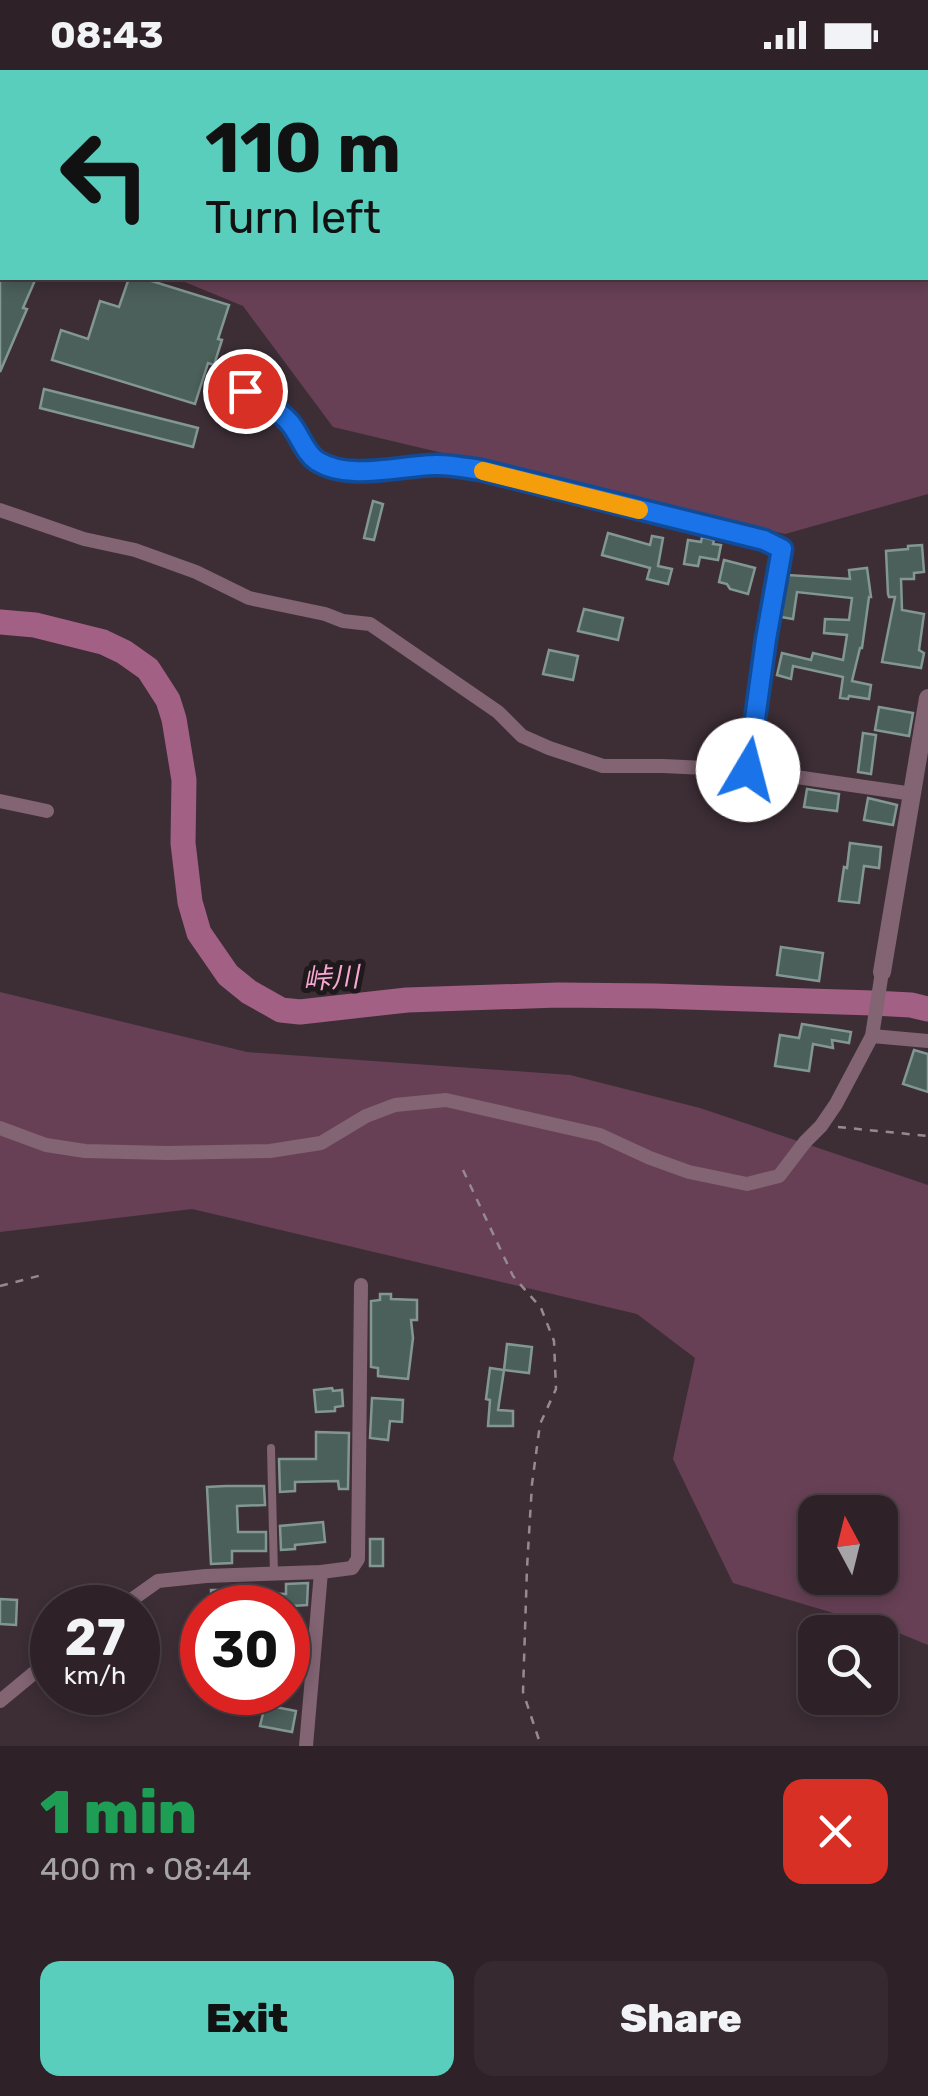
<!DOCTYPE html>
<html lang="en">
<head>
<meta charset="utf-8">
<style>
	body { margin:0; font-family:Rubik,"Noto Sans JP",sans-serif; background:#362a30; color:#f1f3f6; height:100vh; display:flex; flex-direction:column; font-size:38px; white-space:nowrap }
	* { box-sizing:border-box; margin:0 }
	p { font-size:32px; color:#a7a4a8 }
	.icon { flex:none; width:55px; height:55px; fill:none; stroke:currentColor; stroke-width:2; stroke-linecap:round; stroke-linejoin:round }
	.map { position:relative; height:1676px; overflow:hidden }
	.sheet { display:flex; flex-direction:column; background:#2e2228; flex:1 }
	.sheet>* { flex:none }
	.guide { position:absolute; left:0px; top:0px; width:930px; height:210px; box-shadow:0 5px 15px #0003,0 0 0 2px #493f45; background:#5acebd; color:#111; overflow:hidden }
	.needle { width:65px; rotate:353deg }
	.buttons { position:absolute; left:798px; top:1425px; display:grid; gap:20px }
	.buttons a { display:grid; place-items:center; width:100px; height:100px; border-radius:20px; background:#2e2228; box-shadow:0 5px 15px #0003,0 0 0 2px #493f45; font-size:50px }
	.speed { position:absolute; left:30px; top:1515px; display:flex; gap:20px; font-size:50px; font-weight:700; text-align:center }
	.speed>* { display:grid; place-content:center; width:130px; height:130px; border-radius:50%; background:#2e2228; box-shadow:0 5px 15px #0003,0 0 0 2px #493f45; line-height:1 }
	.speed small { font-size:25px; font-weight:400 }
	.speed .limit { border:15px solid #d22; background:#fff; color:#111 }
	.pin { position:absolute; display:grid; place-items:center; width:85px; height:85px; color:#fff; margin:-42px; border:5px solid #fff; border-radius:50%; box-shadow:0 2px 10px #0007 }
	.me { position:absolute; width:110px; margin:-55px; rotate:8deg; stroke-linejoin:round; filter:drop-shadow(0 0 8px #0008) }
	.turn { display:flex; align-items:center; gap:35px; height:210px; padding:0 40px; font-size:45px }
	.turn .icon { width:130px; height:130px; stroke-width:2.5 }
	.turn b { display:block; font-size:70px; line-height:85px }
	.round { display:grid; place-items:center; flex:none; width:105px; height:105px; border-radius:20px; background:#362a30 }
	.overview { display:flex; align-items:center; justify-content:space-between; height:170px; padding:0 40px }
	h1 { font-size:60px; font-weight:800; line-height:75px; color:#1e9e55 }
	.primary-button { display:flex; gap:20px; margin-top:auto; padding:20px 40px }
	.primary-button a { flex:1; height:115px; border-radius:20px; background:#5acebd; color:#111; font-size:40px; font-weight:800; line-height:115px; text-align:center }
	.primary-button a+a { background:#362a30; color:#f1f3f6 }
	.status { display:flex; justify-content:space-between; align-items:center; height:70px; padding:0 50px; background:#2e2228; direction:ltr }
	.status svg { height:28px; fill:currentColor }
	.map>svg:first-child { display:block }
</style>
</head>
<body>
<div class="status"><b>08:43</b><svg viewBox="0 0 49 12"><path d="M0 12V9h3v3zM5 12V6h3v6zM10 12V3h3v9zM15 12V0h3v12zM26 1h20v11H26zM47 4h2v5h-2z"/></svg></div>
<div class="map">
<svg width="928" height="1676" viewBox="0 0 928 1676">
	<rect width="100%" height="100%" fill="#3d2e36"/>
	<g fill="#674055" fill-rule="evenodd">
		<polygon points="0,0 223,0 222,2 2,2 2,136 0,135"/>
		<polygon points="805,0 928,0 928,424 785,464 333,357 243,236 175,208 928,208 928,2 804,2"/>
		<path d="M0 922 247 982 570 1005 700 1038 928 1115V1575L894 1561 733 1513 673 1389 695 1288 637 1244 192 1139 0 1162ZM815 1442H880V1508H815Z"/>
	</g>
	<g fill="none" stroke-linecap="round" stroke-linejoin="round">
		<polyline stroke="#a36085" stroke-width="25" points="0,552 35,555 103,572 124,582 148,599 168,630 174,649 184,710 183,773 190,832 199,863 228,905 249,922 281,940 300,942 407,930 558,925 655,926 873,933 911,935 928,939"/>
	</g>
	<g fill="#4b5f5b" stroke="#829793" stroke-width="2.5">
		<polygon points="0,208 36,208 23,238 27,239 0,302"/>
		<polygon points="129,208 142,208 229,235 218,269 222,270 214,295 208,293 195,334 52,290 61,260 88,269 100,231 119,237"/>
		<polygon points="44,319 198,358 193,377 40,338"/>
		<polygon points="373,431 383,434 374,470 364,468"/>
		<polygon points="608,463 650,475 652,466 663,468 658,496 672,499 668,514 647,509 650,498 602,485"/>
		<polygon points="702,467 714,470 713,474 721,475 718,490 700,487 698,496 684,494 688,470 701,472"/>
		<polygon points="922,475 924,502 914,503 914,509 901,509 902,540 924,544 919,580 924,583 921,598 882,592 895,527 889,527 888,524 886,481 908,479 908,476"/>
		<polygon points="724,490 755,498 748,524 730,519 727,514 719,512"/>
		<polygon points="867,498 871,527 869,527 862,578 860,578 852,611 871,615 869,629 849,626 848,629 840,628 843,607 793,596 791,609 777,605 782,583 811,590 813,583 843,590 847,565 824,563 825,549 849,550 852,528 797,522 793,549 781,547 788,505 850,509 849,500"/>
		<polygon points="584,539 623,548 618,570 578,561"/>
		<polygon points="549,580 578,586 573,610 543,604"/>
		<polygon points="879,637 913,643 909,666 875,660"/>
		<polygon points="863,663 876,665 871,704 858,702"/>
		<polygon points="807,719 839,724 837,741 804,737"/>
		<polygon points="868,728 897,735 893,755 864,750"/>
		<polygon points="850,773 881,777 879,798 864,796 859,833 839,831 844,797 847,798"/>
		<polygon points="781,877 823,883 819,911 777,905"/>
		<polygon points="802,954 851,962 849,973 832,970 833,978 813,974 809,1001 775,996 780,965 799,968"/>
		<polygon points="914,980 928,984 928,1022 903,1014"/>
		<polygon points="380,1224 391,1224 391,1229 417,1230 417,1250 411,1250 413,1268 408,1309 378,1306 378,1298 371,1297 371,1231 380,1230"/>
		<polygon points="507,1274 532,1277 529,1303 504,1300"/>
		<polygon points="490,1298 504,1300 498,1340 513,1341 513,1356 488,1356 490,1330 486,1329"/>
		<polygon points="332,1318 333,1321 342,1320 343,1336 335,1337 335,1341 316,1342 314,1320"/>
		<polygon points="372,1328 403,1330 402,1352 390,1351 388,1370 370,1368"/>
		<polygon points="316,1362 349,1363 348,1419 339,1419 338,1411 295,1412 295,1421 280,1422 279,1389 316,1389"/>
		<polygon points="226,1416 264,1416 265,1435 237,1436 238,1462 266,1462 266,1481 232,1481 232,1493 211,1494 207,1417"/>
		<polygon points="323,1452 325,1472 295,1475 295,1479 281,1480 280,1456"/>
		<rect x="370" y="1469" width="13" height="27"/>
		<polygon points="308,1513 307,1535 260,1538 261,1523 286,1524 286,1514"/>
		<polygon points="211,1520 230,1520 230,1538 212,1538"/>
		<polygon points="0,1529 17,1530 16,1555 0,1554"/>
		<polygon points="265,1635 296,1641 292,1662 260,1656"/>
	</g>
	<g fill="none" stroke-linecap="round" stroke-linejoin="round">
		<g stroke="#968a90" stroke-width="2.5" stroke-dasharray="8 8" stroke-linecap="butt">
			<polyline points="838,1057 928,1066"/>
			<polyline points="463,1100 513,1206 541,1238 554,1271 556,1319 540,1354 532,1414 527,1498 523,1622 541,1676"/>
			<polyline points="0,1216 42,1205"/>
		</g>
		<polyline stroke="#826473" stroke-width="8" points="271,1378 274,1504"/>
		<g stroke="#826473" stroke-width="14">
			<path d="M245 321C261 330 277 338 290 353 300 365 303 382 317 391 348 410 399 396 434 395 449 394 466 398 481 401L764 471 782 479 766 569 748 700"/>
			<polyline points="0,440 84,469 135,480 196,502 249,528 325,544 343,551 370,554 498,642 522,666 549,678 603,696 663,696 748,700 913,724"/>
			<polyline points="0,731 47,741"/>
			<polyline points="872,966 928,971"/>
			<polyline points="0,1058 46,1075 85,1081 167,1083 270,1081 321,1073 366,1046 395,1035 446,1030 600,1065 650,1088 689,1102 747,1114 779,1106 805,1072 821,1056 836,1034 872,966 882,902"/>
			<polyline points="120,1538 158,1511 206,1506 321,1502 352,1498 358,1489 361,1215"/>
			<polyline points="0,1631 52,1588"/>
			<polyline points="306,1676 321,1502"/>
		</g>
		<polyline stroke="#826473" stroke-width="18" points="882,902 928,628"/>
	</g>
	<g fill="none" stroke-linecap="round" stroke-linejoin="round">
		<defs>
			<path id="route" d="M245 321C261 330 277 338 290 353 300 365 304 382 317 391 349 411 399 396 434 395 449 394 466 398 481 400L764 470 782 479 766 569 748 700"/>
		</defs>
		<use href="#route" stroke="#114b97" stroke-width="25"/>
		<use href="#route" stroke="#1a73e8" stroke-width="18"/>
		<polyline stroke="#f59e0b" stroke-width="18" points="483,401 639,440"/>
	</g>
	<g text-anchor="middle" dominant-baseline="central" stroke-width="10" stroke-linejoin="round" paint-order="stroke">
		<g font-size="28" font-style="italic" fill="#f5a8d2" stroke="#20191c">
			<text transform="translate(331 908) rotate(-3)">峠川</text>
		</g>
	</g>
</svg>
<div class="buttons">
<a><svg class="needle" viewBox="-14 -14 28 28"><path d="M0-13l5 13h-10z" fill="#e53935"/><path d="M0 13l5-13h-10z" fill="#a7a4a8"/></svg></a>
<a><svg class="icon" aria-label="search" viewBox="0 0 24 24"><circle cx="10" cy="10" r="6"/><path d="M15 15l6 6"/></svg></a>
</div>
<div class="speed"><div>27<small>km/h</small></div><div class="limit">30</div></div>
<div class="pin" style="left:245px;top:321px;background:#d93025"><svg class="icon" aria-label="arrive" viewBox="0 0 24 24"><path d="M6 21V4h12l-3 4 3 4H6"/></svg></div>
<svg class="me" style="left:748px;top:700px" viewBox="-20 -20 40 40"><circle r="19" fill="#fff"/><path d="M0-13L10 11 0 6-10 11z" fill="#1a73e8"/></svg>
<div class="guide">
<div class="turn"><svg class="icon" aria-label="left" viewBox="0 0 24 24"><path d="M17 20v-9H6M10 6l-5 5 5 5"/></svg><div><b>110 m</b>Turn left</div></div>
</div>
</div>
<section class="sheet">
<div class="overview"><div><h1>1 min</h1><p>400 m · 08:44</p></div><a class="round" style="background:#d93025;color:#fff"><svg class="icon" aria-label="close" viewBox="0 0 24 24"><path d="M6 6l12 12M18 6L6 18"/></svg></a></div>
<div class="primary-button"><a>Exit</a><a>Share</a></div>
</section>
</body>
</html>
